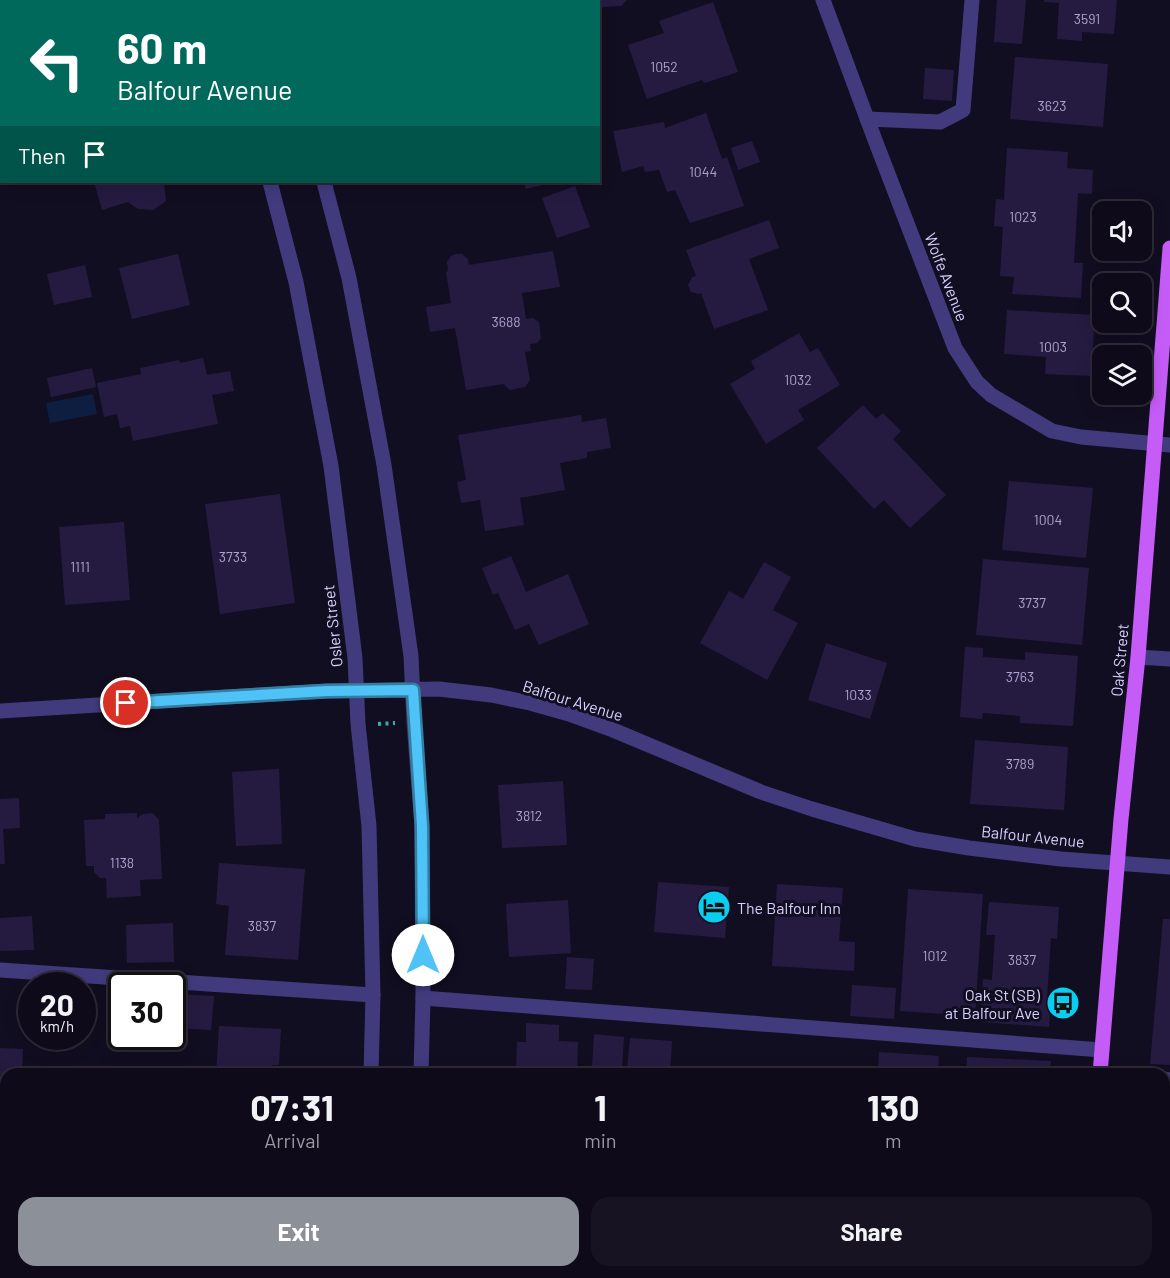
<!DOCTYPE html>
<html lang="en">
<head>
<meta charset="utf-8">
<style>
	body { margin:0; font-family:Barlow,sans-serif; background:#171322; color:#f1f3f6; height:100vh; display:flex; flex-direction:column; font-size:22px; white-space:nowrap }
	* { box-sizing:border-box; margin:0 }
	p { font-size:20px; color:#9b9aa2 }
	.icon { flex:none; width:33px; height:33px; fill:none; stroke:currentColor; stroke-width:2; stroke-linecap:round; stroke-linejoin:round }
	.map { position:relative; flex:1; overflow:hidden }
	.panel { position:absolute; left:0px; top:1068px; width:1170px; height:210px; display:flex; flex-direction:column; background:#0e0a19; border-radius:18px 18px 0 0; box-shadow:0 3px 15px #0003,0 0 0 2px #2e2b38 }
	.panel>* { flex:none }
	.hud { position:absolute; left:0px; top:0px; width:600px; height:183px; box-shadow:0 3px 15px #0003,0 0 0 2px #2e2b38; background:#00695c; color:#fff; overflow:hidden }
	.fabs { position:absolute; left:1092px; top:201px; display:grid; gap:12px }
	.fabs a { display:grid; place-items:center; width:60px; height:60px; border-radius:12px; background:#0e0a19; box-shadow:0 3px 15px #0003,0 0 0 2px #2e2b38; font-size:30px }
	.speed { position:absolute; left:18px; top:972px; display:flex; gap:12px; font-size:30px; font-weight:700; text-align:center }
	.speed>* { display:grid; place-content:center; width:78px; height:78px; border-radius:50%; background:#0e0a19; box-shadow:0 3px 15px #0003,0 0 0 2px #2e2b38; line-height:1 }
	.speed small { font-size:15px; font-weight:400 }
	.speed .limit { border:3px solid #111; border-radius:9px; background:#fff; color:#111 }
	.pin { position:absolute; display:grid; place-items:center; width:51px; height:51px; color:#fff; margin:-26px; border:3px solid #fff; border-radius:50%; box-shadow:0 2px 6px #0007 }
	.me { position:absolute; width:66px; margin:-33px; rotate:0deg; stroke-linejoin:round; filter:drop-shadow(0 0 4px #0008) }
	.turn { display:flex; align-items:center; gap:21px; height:126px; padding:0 18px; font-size:27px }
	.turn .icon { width:78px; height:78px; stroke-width:2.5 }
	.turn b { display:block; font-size:42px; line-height:51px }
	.then { display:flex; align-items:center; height:57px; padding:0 18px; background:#0003; gap:12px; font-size:22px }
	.eta { display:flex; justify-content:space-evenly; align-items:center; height:102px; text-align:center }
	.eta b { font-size:36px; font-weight:700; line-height:42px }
	.action { display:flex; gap:12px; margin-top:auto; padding:12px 18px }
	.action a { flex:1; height:69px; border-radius:18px; background:#8c9099; color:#fff; font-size:24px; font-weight:700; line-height:69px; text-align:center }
	.action a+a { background:#171322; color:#f1f3f6 }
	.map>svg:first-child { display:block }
</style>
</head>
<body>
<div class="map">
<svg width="1170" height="1278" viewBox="0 0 1170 1278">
	<rect width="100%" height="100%" fill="#120e21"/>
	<polygon fill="#0d1e41" points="93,394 97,414 50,423 46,403"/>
	<g fill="#251b41">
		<polygon points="598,0 627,0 621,6 603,7 598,13"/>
		<polygon points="997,0 1026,0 1022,44 994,42"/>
		<polygon points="1044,0 1117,0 1114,34 1082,32 1082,41 1057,39 1059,3 1044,2"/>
		<polygon points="713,2 738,72 705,83 702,80 647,99 628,45 664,33 659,21"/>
		<polygon points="1015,57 1108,64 1103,127 1010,119"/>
		<polygon points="925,68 954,70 952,101 923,99"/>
		<polygon points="706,113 722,159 727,157 744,206 690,223 675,190 667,192 659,170 645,172 643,166 622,172 613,131 664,122 665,128"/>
		<polygon points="752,141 760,162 738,170 731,148"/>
		<polygon points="1007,148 1068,152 1067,168 1093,170 1092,194 1078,193 1074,263 1083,263 1081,298 1012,294 1014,277 1000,276 1003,227 994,226 996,199 1004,200"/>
		<polygon points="94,182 164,182 166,201 153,210 138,209 128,202 102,210"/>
		<polygon points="524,182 554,182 526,189"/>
		<polygon points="575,186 590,227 557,238 542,198"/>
		<polygon points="769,220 779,248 749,259 768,310 714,329 701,293 699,294 691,292 688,285 692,277 696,276 686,250"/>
		<polygon points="553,251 560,287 522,293 526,319 533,318 539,322 541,338 537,343 530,344 531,351 525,352 530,380 525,387 510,390 503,384 466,390 455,328 430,332 426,307 451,303 446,272 448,271 447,262 451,256 456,254 462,254 468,259 469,265"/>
		<polygon points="178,254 190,305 132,319 119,268"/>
		<polygon points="85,265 92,297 54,305 47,274"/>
		<polygon points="1007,310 1095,315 1091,376 1045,374 1046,357 1004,354"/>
		<polygon points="799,333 810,352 818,348 840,385 798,410 804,420 766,444 730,384 755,369 751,361"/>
		<polygon points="203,358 207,375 230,371 234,391 212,395 218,424 133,441 130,426 120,428 117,414 104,417 97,383 141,374 140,368 179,360 180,363"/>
		<polygon points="92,368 96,387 51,397 47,378"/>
		<polygon points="863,405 876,419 883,413 901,431 893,439 946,495 910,528 884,500 874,509 817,448"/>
		<polygon points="581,415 582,422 606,418 611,448 587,452 587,458 560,463 565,490 520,498 524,525 485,531 480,500 461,503 457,482 466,480 458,435"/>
		<polygon points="1009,481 1093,488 1086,558 1002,550"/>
		<polygon points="280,494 295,603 220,614 205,504"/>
		<polygon points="124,522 130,600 65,605 59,527"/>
		<polygon points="511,556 526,592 568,574 589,624 539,645 529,624 515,630 498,593 493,595 482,568"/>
		<polygon points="983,559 1089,568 1082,645 976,635"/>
		<polygon points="764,562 791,577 773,610 798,623 767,680 700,643 729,591 743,599"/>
		<polygon points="826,643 887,663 870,719 808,700"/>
		<polygon points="965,647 983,648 983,657 1025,660 1025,652 1078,656 1073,726 1020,723 1020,716 983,713 982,719 960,717"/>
		<polygon points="975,740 1068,747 1064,810 970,804"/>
		<polygon points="279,769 282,844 236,846 232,772"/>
		<polygon points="563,781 567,845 502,848 498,785"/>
		<polygon points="19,798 20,828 3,829 5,864 0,864 0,799"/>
		<polygon points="137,813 137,818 143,814 153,813 159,820 162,879 140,880 141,896 107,898 106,878 100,878 94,872 94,866 86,866 84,820 105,819 105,814"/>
		<polygon points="219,863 305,869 298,960 225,955 229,906 216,904"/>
		<polygon points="658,882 729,887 725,938 654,932"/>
		<polygon points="777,884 843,888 839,941 855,942 854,971 772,966"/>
		<polygon points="908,889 983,894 975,1016 900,1011"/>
		<polygon points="568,900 571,953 509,957 506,904"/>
		<polygon points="989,902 1059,907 1057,939 1051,938 1047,997 1051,998 1049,1027 980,1022 983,979 992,980 995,935 986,935"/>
		<polygon points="32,916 34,950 0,951 0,918"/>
		<polygon points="1163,919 1170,919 1170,1065 1150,1064"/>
		<polygon points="173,923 174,962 127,963 126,925"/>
		<polygon points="567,957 594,959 592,990 565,989"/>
		<polygon points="852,985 896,988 894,1019 850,1016"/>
		<polygon points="82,992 92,993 90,1022 82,1021"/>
		<polygon points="178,994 214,996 211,1030 176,1028"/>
		<polygon points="526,1023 559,1025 559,1041 578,1042 577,1074 516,1074 517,1042 526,1042"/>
		<polygon points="219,1026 281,1029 279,1065 272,1065 272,1074 216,1074"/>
		<polygon points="594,1034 624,1037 622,1069 592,1067"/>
		<polygon points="630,1038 672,1041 670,1073 627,1069"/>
		<polygon points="0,1048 23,1049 22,1074 6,1074 6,1135 0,1135"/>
		<polygon points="879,1052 939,1056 938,1074 878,1074"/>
		<polygon points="967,1057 1051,1061 1050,1074 966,1074"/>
		<rect x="1164" y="1093" width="6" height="53"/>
		<polygon points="0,1142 6,1142 6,1182 0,1181"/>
	</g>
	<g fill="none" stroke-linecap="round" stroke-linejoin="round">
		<polyline stroke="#33aead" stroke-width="4" stroke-dasharray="3 4.5" stroke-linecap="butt" points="378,724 395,723"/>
		<g stroke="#413b7e" stroke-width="15">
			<polyline points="217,0 218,2"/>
			<polyline points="275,0 275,2"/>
			<polyline points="823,0 875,140 955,348 977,382 991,395 1052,431 1081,437 1170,445"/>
			<polyline points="867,119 940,122 963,110 972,0"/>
			<polyline points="270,182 296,282 331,466 355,658 358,724 369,826 373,995 371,1074"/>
			<polyline points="324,182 349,278 384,465 411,656 414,722 422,826 423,998 421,1074"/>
			<polyline points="1138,657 1170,659"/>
			<polyline points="0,711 327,691 439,689 491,695 530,703 569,714 613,730 761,792 812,809 915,839 969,848 1061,859 1170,867"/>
			<polyline points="0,970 373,995"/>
			<polyline points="423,998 1102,1050"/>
			<polyline points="1164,1079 1170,1080"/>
			<polyline points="1164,1173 1166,1176 1164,1200"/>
			<polyline points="356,1278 356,1272"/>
			<polyline points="410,1278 411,1272"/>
			<polyline points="996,1278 997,1278"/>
			<polyline points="1157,1278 1158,1272"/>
		</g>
		<g stroke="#c55cf8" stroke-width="15">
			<polyline points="1100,1074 1121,819 1138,657 1170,248"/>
			<polyline points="1083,1278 1083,1272"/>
		</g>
	</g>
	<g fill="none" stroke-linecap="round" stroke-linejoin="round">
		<defs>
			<polyline id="route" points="126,703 327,691 413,690 422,826 423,955"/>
		</defs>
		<use href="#route" stroke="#337fa1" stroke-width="15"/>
		<use href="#route" stroke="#4fc3f7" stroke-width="10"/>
	</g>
	<defs>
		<symbol id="hotel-disc" viewBox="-11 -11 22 22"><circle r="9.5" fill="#0acdef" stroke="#120e21"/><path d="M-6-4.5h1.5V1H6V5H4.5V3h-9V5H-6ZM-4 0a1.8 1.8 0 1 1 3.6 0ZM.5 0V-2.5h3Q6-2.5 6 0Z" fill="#111"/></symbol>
		<symbol id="bus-disc" viewBox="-11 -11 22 22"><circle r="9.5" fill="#0acdef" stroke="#120e21"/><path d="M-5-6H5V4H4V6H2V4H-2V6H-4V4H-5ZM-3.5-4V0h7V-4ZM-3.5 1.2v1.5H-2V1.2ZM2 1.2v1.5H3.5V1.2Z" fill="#111"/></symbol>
	</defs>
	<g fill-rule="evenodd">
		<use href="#hotel-disc" x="695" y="888" width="38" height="38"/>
		<use href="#bus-disc" x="1044" y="984" width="38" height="38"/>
	</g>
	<g text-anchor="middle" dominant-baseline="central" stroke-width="6" stroke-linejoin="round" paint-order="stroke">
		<g font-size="14" fill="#aba3ce">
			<text x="1087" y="18">3591</text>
			<text x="664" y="66">1052</text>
			<text x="1052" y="105">3623</text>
			<text x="703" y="171">1044</text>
			<text x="1023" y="216">1023</text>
			<text x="506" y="321">3688</text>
			<text x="1053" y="346">1003</text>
			<text x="798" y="379">1032</text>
			<text x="1048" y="519">1004</text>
			<text x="233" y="556">3733</text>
			<text x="80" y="566">1111</text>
			<text x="1032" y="602">3737</text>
			<text x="1020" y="676">3763</text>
			<text x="858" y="694">1033</text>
			<text x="1020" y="763">3789</text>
			<text x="529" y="815">3812</text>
			<text x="122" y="862">1138</text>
			<text x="262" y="925">3837</text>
			<text x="935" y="955">1012</text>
			<text x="1022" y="959">3837</text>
		</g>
		<g font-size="16" fill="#d8d0fd" stroke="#120e21">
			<text transform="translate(947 277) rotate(69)">Wolfe Avenue</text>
			<text transform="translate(332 626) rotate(-96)">Osler Street</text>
			<text transform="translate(1119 660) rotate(-85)">Oak Street</text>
			<text transform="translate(573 700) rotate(17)">Balfour Avenue</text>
			<text transform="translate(1033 836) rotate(6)">Balfour Avenue</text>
		</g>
		<g font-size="16" fill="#d8d0fd" stroke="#120e21" text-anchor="start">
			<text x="737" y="907">The Balfour Inn</text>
			<text x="1040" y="994" text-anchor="end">Oak St (SB)<tspan x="1040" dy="18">at Balfour Ave</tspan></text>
		</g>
	</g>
</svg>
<div class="fabs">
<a><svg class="icon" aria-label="sound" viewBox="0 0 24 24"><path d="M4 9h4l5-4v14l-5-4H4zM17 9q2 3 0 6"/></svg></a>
<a><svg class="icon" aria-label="search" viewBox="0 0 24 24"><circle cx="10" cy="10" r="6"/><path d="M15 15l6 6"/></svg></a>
<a><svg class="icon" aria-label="layers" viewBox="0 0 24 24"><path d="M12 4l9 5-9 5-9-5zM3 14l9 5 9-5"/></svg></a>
</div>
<div class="speed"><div>20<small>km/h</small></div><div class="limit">30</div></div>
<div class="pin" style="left:126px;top:703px;background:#d93025"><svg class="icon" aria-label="arrive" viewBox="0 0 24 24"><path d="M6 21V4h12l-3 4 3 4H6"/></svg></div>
<svg class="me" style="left:423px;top:955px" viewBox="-20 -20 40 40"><circle r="19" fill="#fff"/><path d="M0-13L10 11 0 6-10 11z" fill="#4fc3f7"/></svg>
<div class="hud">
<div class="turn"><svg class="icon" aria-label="left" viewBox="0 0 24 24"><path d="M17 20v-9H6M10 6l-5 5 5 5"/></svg><div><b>60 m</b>Balfour Avenue</div></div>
<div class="then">Then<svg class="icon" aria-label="arrive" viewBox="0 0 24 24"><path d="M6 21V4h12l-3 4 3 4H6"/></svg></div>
</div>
<section class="panel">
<div class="eta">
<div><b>07:31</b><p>Arrival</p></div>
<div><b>1</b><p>min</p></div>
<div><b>130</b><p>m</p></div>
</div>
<div class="action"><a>Exit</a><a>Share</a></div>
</section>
</div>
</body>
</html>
